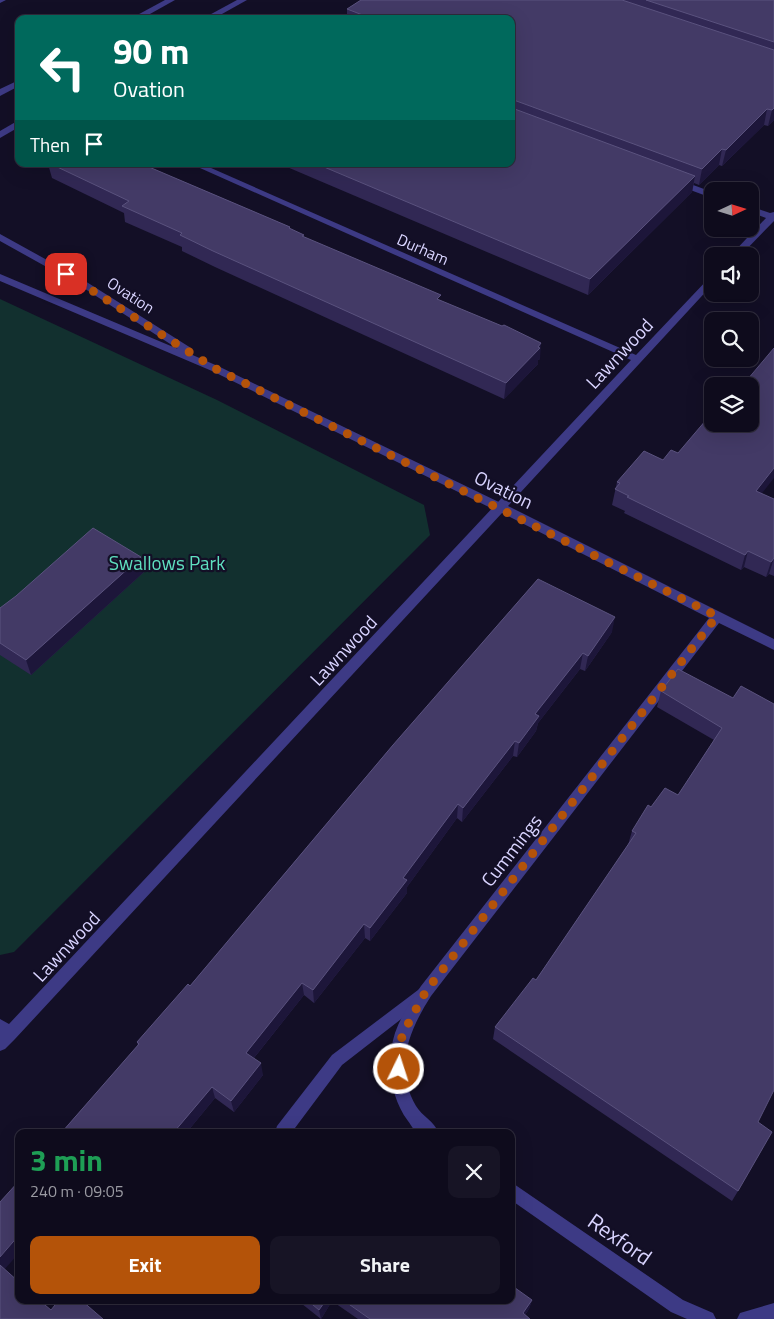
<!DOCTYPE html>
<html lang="en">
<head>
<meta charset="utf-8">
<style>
	body { margin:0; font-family:"Titillium Web",sans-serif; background:#171425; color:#f1f3f6; height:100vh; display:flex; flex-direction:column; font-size:19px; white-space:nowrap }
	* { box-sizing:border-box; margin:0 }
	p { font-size:16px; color:#9b9ba3 }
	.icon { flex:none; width:28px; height:28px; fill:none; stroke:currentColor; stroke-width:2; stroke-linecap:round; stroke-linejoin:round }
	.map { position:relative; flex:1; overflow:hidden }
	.side { position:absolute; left:15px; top:1129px; width:500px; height:175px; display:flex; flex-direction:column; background:#0e0b1c; border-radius:10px; box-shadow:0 5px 20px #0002,0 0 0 1px #2e2b3b }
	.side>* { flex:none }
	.hud { position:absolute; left:15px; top:15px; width:500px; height:152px; border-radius:10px; box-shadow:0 5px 20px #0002,0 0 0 1px #2e2b3b; background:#00695c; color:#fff; overflow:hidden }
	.needle { width:32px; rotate:86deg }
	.controls { position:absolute; left:704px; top:182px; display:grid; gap:10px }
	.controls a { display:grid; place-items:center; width:55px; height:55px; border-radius:10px; background:#0e0b1c; box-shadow:0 5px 20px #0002,0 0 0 1px #2e2b3b; font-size:25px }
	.pin { position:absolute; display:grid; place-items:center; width:42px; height:42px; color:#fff; margin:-21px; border-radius:10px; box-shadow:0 2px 8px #0006 }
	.me { position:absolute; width:55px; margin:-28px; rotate:4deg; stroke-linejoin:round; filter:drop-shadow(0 0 4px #0008) }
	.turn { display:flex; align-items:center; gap:18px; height:105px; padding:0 15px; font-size:22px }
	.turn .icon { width:65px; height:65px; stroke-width:2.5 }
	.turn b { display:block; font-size:35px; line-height:42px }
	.then { display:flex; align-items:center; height:48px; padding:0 15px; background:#0003; gap:10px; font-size:19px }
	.round { display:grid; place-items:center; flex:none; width:52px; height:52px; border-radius:10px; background:#171425 }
	.head { display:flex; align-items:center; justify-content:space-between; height:85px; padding:0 15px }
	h1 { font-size:30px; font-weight:700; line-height:38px; color:#1e9e55 }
	.button { display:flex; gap:10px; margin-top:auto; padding:10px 15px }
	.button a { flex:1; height:58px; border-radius:10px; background:#b45309; color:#fff; font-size:20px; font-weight:700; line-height:58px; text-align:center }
	.button a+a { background:#171425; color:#f1f3f6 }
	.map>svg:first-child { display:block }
</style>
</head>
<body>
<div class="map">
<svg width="774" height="1319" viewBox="0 0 774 1319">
	<rect width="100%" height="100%" fill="#130f26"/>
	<polygon fill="#12302f" points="0,299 217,400 424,505 430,535 14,952 0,955"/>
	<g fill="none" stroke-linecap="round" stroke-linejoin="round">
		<polygon fill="#3d3a85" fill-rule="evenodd" points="422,987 427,989 429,994 427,999 342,1065 292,1132 275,1132 277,1126 332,1055"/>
		<g fill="#3d3a85" fill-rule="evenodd">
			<polygon points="0,0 6,0 0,3"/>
			<path d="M191 164H202L636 355 709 278 712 277V285L508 506 774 639V650L719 623 431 996C410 1029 393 1067 416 1106 422 1116 435 1122 438 1132 432 1132 423 1134 418 1132 414 1131 411 1125 408 1121 390 1097 386 1061 395 1033 401 1016 411 1001 421 986L709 618 502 513 15 1039 5 1049 0 1051V1019L9 1024 631 360Z"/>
			<polygon points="677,179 712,192 712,198 674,184 672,182"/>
			<polygon points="750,206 770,213 774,212 774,221 740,256 730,256 766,218 750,212"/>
			<polygon points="511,1182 683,1300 713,1313 716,1319 687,1319 671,1312 511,1200"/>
			<polygon points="774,1303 774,1319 737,1319 740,1313"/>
		</g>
		<g fill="#3d3a85" fill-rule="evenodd">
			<polygon points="165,0 175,0 141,19 130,19"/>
			<polygon points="237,0 247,0 213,19 202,19"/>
			<polygon points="19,80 19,86 0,96 0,89"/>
			<polygon points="19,120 19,127 0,138 0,131"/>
			<polygon points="0,234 85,281 191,348 192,350 188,353 220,367 505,505 507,508 501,512 497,511 212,371 0,281 0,274 178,349 79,285 0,241"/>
		</g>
	</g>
	<g fill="#312854">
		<polygon points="361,0 774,0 774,120 768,126 764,125 722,166 719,165 699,185 694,183 692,192 588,295 280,164 511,164 511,19 347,19 347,9"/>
		<polygon points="48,164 142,164 290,227 290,229 304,237 441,301 540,359 538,360 538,364 504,399 215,267 182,251 182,247 125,222 124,213 52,178"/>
		<polygon points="712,424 762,494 774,499 774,576 769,574 766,577 744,567 741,570 624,513 625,511 612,505 617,482 678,453"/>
		<polygon points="141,557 144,572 31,675 0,655 0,608 16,596"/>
		<polygon points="612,632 585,671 580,669 538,723 536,731 517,757 513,756 462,822 457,818 407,887 407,893 370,941 365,938 314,1003 304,995 254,1058 263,1075 234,1112 215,1098 187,1132 62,1132 138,1046 137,1042 190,986 393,745"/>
		<polygon points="661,691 733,698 758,1122 738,1191 732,1201 493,1039 495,1027 536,980 628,845 632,831 678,795 714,740 657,707"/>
		<polygon points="297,1300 532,1300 529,1309 525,1315 530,1319 358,1319 332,1301 321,1319"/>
	</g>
	<g fill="#1d163a">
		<polygon points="774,108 774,120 768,126 772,110"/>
		<polygon points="767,109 764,125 722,166 726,150"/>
		<polygon points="722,149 719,165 699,185 702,169"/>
		<polygon points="695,176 692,192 588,295 590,279"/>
		<polygon points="541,343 540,359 538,360 538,364 504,399 506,383"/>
		<polygon points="774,468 774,478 751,507 756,491"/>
		<polygon points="748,551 744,567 741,570 745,555"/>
		<polygon points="141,557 144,572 31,675 26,660"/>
		<polygon points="774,558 769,574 766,577 771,562"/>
		<polygon points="615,617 612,632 585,671 588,656"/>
		<polygon points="583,653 580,669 538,723 536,731 517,757 519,743 535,714"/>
		<polygon points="515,741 513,756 462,822 463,808"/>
		<polygon points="458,804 457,818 407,887 407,893 370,941 370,928 403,878"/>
		<polygon points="364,924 365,938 314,1003 313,990"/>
		<polygon points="302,983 304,995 249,1064 246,1053"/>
		<polygon points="261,1063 263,1075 234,1112 231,1101"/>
		<polygon points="212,1087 215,1098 187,1132 174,1132"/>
		<polygon points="19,1235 19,1253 4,1270 0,1266 0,1257"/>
		<polygon points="326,1300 332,1300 332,1301 321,1319 319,1310"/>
		<polygon points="532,1300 529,1309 522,1319 523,1313"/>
	</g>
	<g fill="#433a66" stroke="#5a527e">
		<polygon points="361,0 622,0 774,50 774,108 772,110 767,109 726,150 722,149 702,169 511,99 511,19 373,19 347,9"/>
		<polygon points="646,0 774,0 774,42"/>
		<polygon points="511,101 512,108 695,176 590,279 317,164 511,164"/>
		<polygon points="51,164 142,164 290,227 289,228 304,235 302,236 441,295 437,299 502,326 504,325 541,343 538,347 540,348 506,383 213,251 180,235 182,233 122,206 129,201"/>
		<polygon points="774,348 774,468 756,491 774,499 774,558 771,562 748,551 745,555 627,497 629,496 615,489 620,483 617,482 644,451 663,460 671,450 678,453 712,413 712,424 750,424 750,386 742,386"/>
		<polygon points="93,528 141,557 26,660 0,643 0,608 16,596"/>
		<polygon points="538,579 615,617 588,656 583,653 535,714 539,716 519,743 515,741 463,808 458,804 403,878 407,880 370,928 364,924 313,990 302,983 246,1053 261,1063 231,1101 212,1087 174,1132 62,1132 139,1044 137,1042 188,984 190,986 393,745"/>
		<polygon points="678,669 733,698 741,686 774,704 774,1090 758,1122 772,1132 738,1191 495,1027 533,978 536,980 636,833 632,831 648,805 651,807 665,788 678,795 722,728 661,691"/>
		<polygon points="19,1181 19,1235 0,1257 0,1202"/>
		<polygon points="0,1265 19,1282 19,1300 39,1300 51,1310 59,1300 81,1300 103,1319 0,1319"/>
		<polygon points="511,1285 532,1300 523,1313 530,1319 370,1319 343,1300 511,1300"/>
		<polygon points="307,1300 326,1300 319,1310"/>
	</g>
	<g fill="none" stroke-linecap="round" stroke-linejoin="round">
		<polyline stroke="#b45309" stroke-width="9" stroke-dasharray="0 16.2" points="66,274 216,369 717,616 426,991 402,1035 399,1069"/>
	</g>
	<g text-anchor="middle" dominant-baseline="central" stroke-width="4.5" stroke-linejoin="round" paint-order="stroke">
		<g font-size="16" fill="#d9d4ff" stroke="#130f26">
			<text transform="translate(423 249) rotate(24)">Durham</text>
			<text transform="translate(131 295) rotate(33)">Ovation</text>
		</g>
		<g font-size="19" fill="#d9d4ff" stroke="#130f26">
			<text transform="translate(619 353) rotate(-47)">Lawnwood</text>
			<text transform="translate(504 489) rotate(26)">Ovation</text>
			<text transform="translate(343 650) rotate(-47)">Lawnwood</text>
			<text transform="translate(511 850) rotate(-52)">Cummings</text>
			<text transform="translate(66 946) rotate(-47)">Lawnwood</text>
		</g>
		<g font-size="19" fill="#5fe0c0" stroke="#130f26">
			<text x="167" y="562">Swallows Park</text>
		</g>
		<g font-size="22" fill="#d9d4ff" stroke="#130f26">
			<text transform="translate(620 1239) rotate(35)">Rexford</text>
		</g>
	</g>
</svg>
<div class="controls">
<a><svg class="needle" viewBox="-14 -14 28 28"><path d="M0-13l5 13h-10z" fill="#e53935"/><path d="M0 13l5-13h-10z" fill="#9b9ba3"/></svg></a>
<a><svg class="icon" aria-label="sound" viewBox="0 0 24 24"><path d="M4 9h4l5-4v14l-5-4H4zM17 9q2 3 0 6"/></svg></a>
<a><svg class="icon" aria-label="search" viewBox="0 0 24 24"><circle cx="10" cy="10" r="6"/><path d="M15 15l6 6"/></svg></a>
<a><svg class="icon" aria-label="layers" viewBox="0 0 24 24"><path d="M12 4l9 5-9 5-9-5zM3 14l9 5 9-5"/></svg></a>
</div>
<div class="pin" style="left:66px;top:274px;background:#d93025"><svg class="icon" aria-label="arrive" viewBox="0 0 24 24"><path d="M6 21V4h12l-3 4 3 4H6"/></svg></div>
<svg class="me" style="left:399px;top:1069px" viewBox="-20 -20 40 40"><circle r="17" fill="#b45309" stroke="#fff" stroke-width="3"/><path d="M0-11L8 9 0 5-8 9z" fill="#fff"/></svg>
<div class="hud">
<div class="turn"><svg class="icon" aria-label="left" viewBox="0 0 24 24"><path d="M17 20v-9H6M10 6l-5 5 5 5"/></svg><div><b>90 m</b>Ovation</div></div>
<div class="then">Then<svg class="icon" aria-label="arrive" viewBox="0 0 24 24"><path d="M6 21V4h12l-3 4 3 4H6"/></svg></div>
</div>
<section class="side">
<div class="head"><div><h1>3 min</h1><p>240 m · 09:05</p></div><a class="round"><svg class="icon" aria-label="close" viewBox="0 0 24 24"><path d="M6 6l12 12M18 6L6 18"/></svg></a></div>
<div class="button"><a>Exit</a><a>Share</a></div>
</section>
</div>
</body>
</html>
